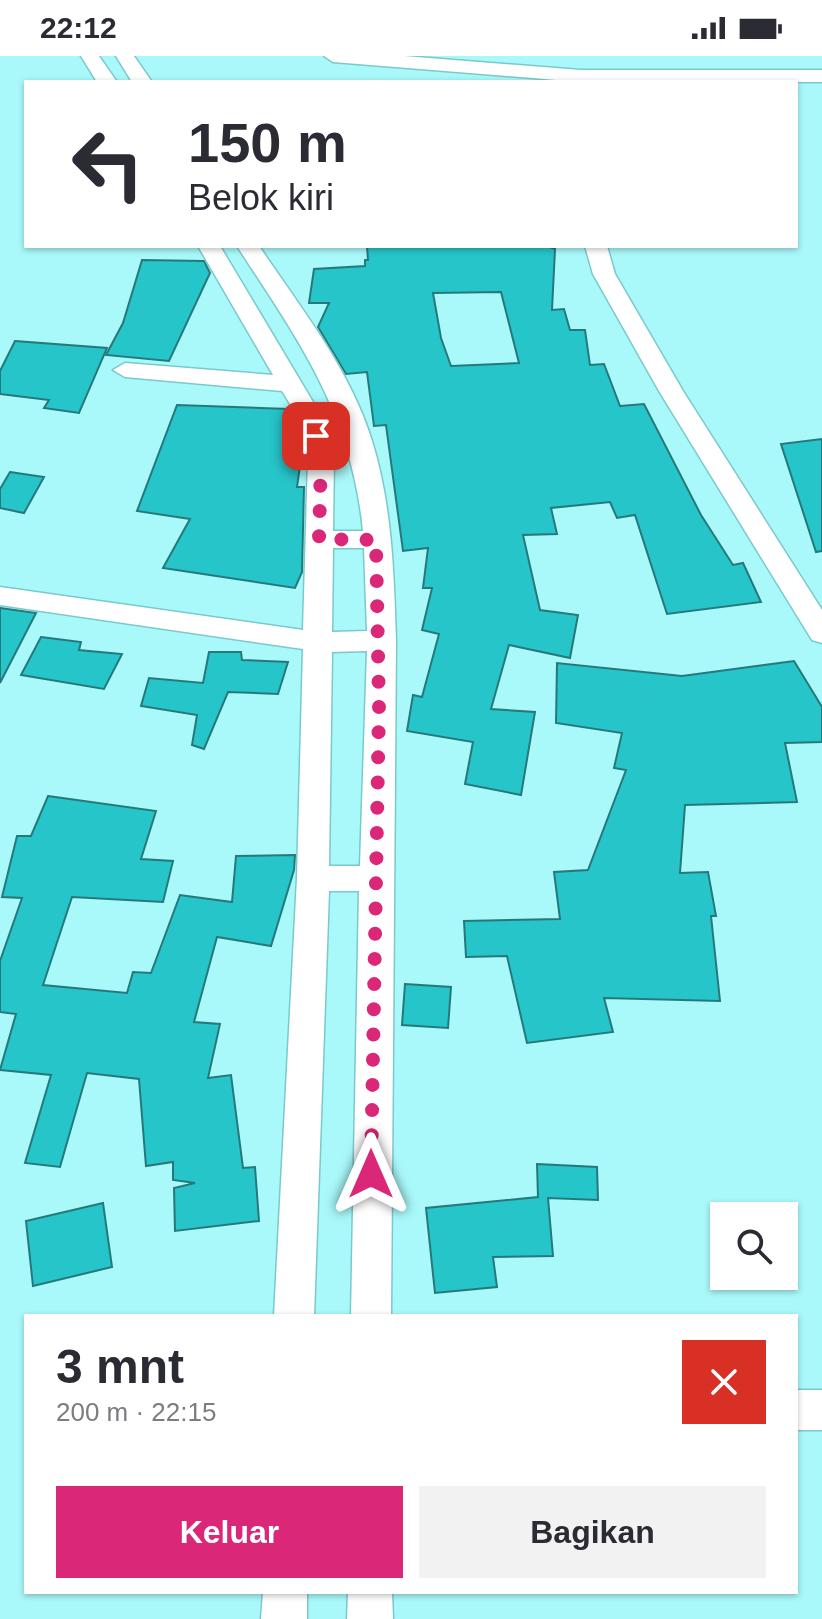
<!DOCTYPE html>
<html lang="id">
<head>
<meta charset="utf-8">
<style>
	body { margin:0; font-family:Arial,sans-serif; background:#f2f2f3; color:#2b2b33; height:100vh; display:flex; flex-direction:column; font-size:30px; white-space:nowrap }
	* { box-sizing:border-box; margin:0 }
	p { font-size:26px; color:#7c7c81 }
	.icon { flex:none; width:44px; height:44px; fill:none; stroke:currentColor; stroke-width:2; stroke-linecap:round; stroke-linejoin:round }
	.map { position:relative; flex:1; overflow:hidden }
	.details { position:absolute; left:24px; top:1258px; width:774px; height:280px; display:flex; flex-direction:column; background:#fff; border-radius:0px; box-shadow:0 2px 6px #0004 }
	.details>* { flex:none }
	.guide { position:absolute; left:24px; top:24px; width:774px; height:168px; border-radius:0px; box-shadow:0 2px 6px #0004; background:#fff; color:#2b2b33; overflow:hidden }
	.fabs { position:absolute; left:710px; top:1146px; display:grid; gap:16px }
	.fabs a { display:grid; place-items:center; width:88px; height:88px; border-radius:0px; background:#fff; box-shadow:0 2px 6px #0004; font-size:40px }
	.pin { position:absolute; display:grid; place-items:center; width:68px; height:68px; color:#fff; margin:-34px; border-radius:16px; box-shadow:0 4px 12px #0006 }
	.me { position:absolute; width:88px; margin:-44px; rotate:0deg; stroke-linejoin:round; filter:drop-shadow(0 0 6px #0008) }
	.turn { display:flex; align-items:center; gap:28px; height:168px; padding:0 32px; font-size:36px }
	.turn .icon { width:104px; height:104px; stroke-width:2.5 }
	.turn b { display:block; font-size:56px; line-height:68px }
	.round { display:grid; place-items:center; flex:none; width:84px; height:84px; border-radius:0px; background:#f2f2f3 }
	.headline { display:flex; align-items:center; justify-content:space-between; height:136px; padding:0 32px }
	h1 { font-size:48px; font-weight:700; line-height:60px }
	.button { display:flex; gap:16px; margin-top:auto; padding:16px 32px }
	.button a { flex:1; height:92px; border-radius:0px; background:#db2777; color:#fff; font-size:32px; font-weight:700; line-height:92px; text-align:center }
	.button a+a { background:#f2f2f3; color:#2b2b33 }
	.status { display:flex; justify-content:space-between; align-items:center; height:56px; padding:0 40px; background:#fff; direction:ltr }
	.status svg { height:22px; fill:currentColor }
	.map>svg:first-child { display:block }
</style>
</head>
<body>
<div class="status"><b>22:12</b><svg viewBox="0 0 49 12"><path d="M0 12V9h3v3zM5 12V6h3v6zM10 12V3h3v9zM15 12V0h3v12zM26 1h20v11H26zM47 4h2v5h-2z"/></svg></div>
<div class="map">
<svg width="822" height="1563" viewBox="0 0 822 1563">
	<rect width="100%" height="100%" fill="#a9f8fa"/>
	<g fill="#26c5c9" stroke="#26797b" stroke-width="2" fill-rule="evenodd">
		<path d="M367 190H547L555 193 552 254 564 253 570 274H585L590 309 604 308 620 350 644 348 701 459 733 509 743 507 761 546 667 558 635 459 617 462 610 446 551 452 557 478 523 479 540 554 578 559 570 602 509 589 491 653 535 656 521 739 465 728 473 686 407 675 413 639 422 641 439 578 422 574 432 532H423L428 492 403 495 386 369 374 370 367 316 346 318 318 271 329 247H309L314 213 365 210V204H368ZM501 236 519 307 451 310 441 282 433 237Z"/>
		<polygon points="142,204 204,205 210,217 169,305 106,299 123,267"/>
		<polygon points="15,285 107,292 79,357 44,352 49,344 0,338 0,315"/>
		<polygon points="177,349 289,353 292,358 291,380 285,403 301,403 297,431 304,431 302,516 295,532 163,512 190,463 137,455"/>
		<polygon points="822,383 822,495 816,496 781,388"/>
		<polygon points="10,416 44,421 24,457 0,452 0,433"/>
		<polygon points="0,552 36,557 0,627"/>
		<polygon points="41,581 81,586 79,594 122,598 104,633 21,619"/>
		<polygon points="209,596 241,596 242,604 288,606 278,638 228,636 204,693 192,689 197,659 141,650 149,622 203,627"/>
		<polygon points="794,605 822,651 822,686 785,687 797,746 685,749 680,817 708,816 716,860 711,860 720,945 604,942 613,976 527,987 507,900 466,901 464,865 560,863 554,816 588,814 626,714 614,712 622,677 556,667 557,607 682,620"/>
		<polygon points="48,740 156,755 141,803 173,805 163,846 72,841 43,929 127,937 133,916 151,917 180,839 232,846 236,800 295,799 294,814 271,890 217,881 194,966 220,968 208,1022 231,1019 243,1112 255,1111 259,1165 175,1175 174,1132 195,1127 173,1124 173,1106 146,1110 139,1023 87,1017 60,1111 25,1107 51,1019 0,1014 16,958 0,956 0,905 22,842 2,841 17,780 31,780"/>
		<polygon points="405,928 451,931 448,972 402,969"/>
		<polygon points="537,1108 597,1111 598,1144 548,1142 553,1200 493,1201 497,1231 435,1237 426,1152 538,1141"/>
		<polygon points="103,1147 112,1211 33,1230 26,1165"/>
	</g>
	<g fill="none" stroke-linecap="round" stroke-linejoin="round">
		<defs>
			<g id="street">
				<polygon points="81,0 99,0 117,26 97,26"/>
				<polygon points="116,0 134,0 152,26 132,26"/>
				<polygon points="324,0 404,0 581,14 822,14 822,26 581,26 333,6"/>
				<path d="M198 190H220L319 356 334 401 333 475H363C351 356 300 287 237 190H259C300 251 350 313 372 385 392 449 394 518 396 585L391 1260H351L359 835H329L314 1260H274L297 822 303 593 0 549V531L303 574 308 401 295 356 282 335 125 321 113 314 125 307 273 319ZM333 492H364L367 575 332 576ZM367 595 360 810H329L332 596Z"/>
				<polygon points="585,190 607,190 615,218 683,335 822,554 822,587 812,584 659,335 593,218"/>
				<rect x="796" y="1334" width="26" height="40"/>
				<polygon points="263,1536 307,1536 307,1563 261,1563"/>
				<polygon points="348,1536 392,1536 393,1563 347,1563"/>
			</g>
		</defs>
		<use href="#street" stroke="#7bc9cc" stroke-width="3"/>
		<use href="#street" fill="#fff" fill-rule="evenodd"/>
	</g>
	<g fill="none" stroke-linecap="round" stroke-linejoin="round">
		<polyline stroke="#db2777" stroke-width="14" stroke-dasharray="0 25.2" points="316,380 321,401 319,483 376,484 379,651 371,1118"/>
	</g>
</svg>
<div class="fabs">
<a><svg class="icon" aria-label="search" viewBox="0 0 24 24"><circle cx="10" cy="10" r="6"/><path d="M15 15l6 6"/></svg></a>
</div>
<div class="pin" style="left:316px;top:380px;background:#d93025"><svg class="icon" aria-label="arrive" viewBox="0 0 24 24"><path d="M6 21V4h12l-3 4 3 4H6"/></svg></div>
<svg class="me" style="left:371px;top:1118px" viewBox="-20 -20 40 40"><path d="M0-17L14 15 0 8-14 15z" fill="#db2777" stroke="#fff" stroke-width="4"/></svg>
<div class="guide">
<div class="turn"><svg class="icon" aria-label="left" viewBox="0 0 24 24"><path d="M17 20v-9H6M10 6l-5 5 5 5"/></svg><div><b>150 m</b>Belok kiri</div></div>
</div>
<section class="details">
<div class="headline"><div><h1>3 mnt</h1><p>200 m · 22:15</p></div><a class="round" style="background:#d93025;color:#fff"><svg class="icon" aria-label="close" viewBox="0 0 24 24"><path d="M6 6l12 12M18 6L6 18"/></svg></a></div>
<div class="button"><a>Keluar</a><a>Bagikan</a></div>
</section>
</div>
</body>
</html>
